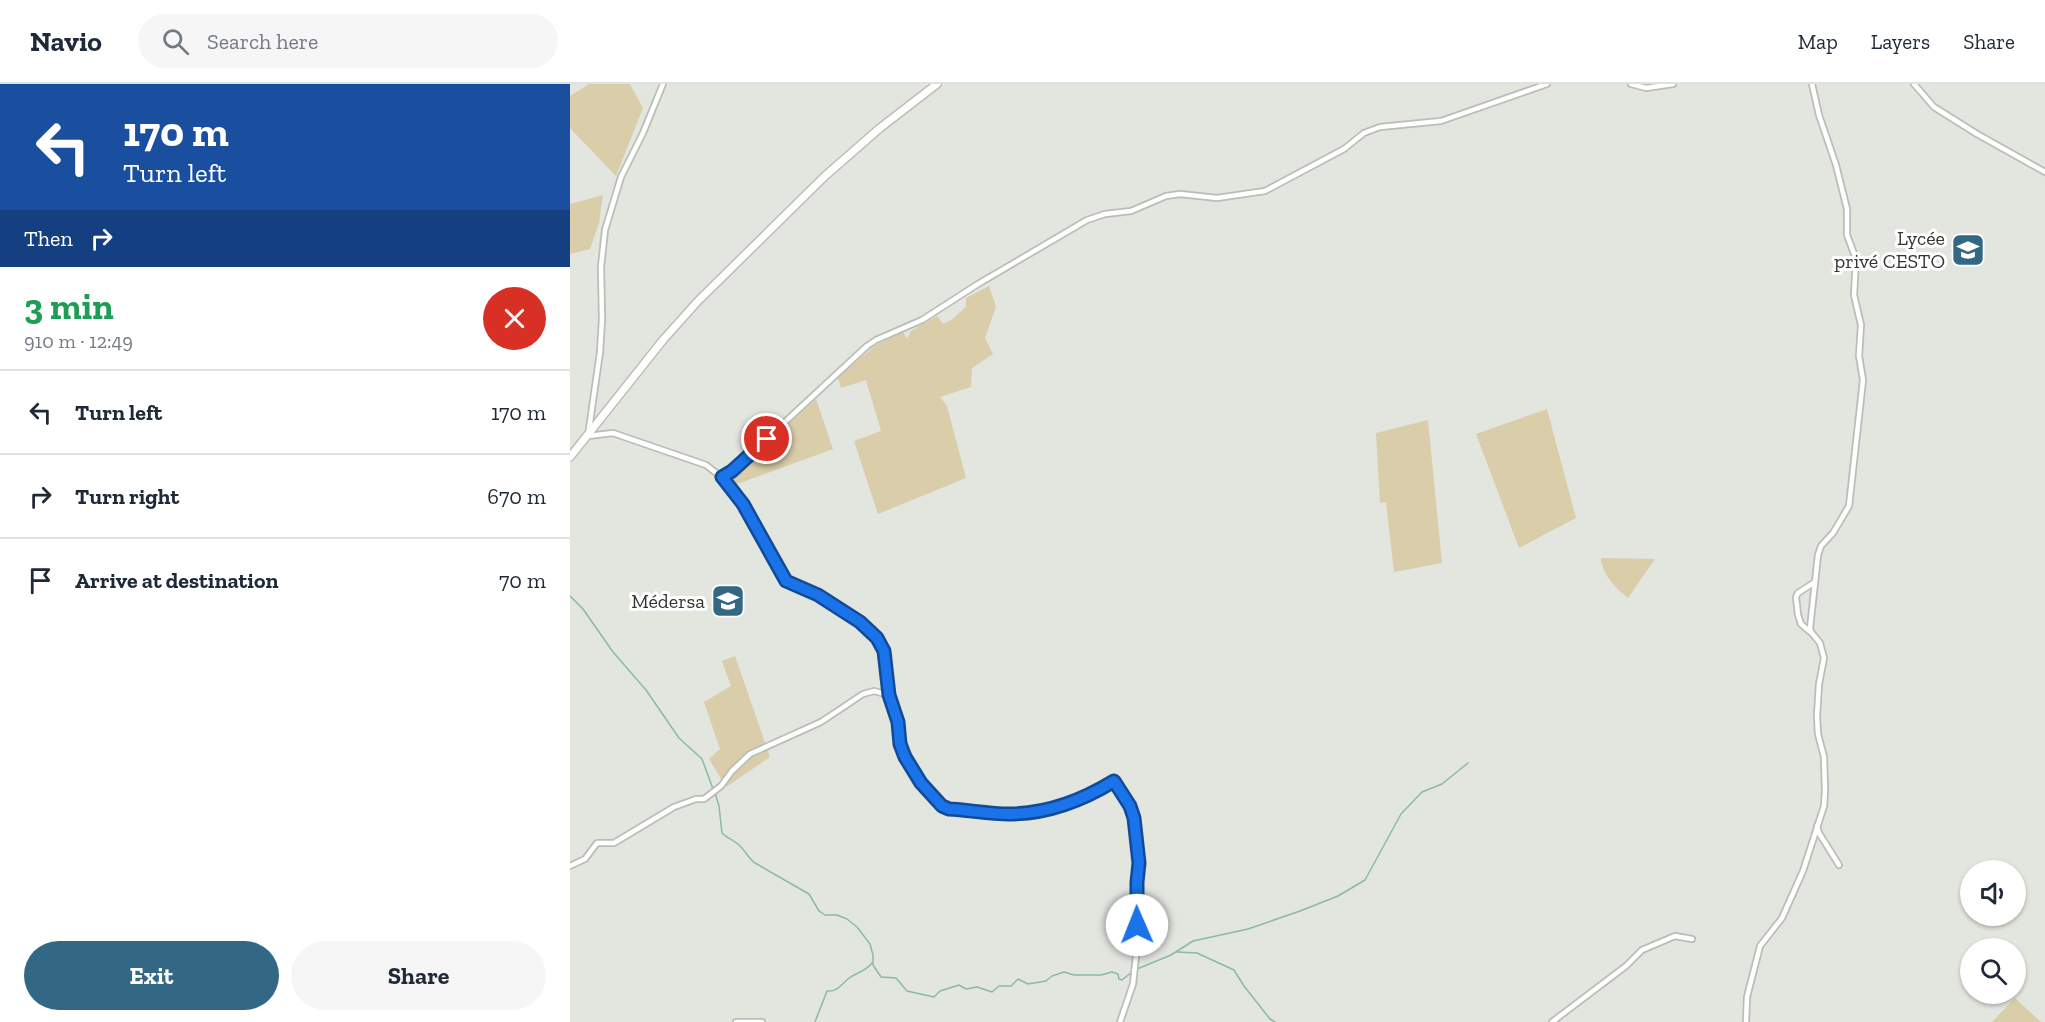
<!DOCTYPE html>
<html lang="en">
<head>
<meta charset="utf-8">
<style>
	body { margin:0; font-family:"Zilla Slab",serif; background:#f6f6f7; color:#1f2937; height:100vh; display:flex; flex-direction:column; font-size:22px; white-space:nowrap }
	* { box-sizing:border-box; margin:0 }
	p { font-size:20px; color:#747a83 }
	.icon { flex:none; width:33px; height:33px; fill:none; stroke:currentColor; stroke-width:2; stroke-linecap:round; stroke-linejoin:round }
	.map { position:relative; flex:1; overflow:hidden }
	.sheet { display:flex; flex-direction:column; background:#fff; width:570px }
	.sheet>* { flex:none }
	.banner { background:#1a4fa0; color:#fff; overflow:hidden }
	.tools { position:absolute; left:1390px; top:776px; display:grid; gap:12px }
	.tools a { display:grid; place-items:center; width:66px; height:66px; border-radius:50%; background:#fff; box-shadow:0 2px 4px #0004; font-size:30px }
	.pin { position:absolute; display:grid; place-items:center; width:51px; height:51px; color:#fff; margin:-26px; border:3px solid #fff; border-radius:50%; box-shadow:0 2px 6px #0007 }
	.me { position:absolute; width:66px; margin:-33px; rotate:359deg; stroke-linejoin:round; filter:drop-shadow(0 0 4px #0008) }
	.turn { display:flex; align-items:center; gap:21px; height:126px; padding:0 24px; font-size:27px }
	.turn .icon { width:78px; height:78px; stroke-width:2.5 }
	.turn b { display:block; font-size:42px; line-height:51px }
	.then { display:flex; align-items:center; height:57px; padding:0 24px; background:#0003; gap:12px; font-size:22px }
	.round { display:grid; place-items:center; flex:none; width:63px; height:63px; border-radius:32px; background:#f6f6f7 }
	.headline { display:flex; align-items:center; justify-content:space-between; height:102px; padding:0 24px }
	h1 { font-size:36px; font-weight:800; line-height:45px; color:#1e9e55 }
	.primary-button { display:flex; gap:12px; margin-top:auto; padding:12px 24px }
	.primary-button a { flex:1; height:69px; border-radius:36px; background:#326884; color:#fff; font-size:24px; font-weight:800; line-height:69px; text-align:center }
	.primary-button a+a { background:#f6f6f7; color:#1f2937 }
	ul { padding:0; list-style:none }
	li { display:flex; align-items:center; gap:18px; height:84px; padding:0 24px; border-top:2px solid #e0e1e3 }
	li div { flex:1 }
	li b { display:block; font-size:22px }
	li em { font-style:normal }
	header { display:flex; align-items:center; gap:36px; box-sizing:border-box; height:84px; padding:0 30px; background:#fff; border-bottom:2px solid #e0e1e3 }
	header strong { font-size:28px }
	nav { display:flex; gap:33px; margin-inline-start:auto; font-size:21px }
	.search { width:420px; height:54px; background:#f6f6f7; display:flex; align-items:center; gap:15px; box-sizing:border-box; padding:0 21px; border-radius:33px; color:#747a83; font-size:22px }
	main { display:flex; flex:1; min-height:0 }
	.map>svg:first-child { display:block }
</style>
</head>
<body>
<header>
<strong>Navio</strong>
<div class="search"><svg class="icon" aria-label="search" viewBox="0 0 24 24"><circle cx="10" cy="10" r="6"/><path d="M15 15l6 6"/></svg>Search here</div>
<nav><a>Map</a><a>Layers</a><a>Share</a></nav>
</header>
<main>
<section class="sheet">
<div class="banner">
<div class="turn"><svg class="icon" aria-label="left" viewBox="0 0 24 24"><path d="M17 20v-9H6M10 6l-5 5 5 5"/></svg><div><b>170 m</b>Turn left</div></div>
<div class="then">Then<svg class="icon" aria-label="right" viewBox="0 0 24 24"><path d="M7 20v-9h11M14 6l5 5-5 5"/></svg></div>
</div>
<div class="headline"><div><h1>3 min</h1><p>910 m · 12:49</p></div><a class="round" style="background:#d93025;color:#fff"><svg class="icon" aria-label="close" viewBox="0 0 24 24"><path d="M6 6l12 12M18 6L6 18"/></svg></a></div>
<ul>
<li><svg class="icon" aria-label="left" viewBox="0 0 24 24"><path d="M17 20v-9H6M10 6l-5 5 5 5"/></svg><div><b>Turn left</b></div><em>170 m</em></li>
<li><svg class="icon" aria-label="right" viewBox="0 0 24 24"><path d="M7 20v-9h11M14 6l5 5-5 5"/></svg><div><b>Turn right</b></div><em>670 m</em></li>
<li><svg class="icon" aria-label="arrive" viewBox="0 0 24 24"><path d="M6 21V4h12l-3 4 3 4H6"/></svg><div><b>Arrive at destination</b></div><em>70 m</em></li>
</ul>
<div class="primary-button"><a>Exit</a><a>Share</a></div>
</section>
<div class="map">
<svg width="1475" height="938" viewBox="0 0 1475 938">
	<rect width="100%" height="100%" fill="#e2e6df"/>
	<g fill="#d9cdaa">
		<polygon points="19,0 60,0 73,24 46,92 0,44 0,12"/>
		<polygon points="33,111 29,139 20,165 0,170 0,120"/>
		<polygon points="419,202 426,223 415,254 423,270 402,284 401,303 370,313 377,322 396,394 308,430 284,357 311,347 296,296 271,304 268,293 306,261 333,248 337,255 341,247 367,232 373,240 381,236 396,223 396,214"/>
		<polygon points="246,315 263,365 167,400 161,393"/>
		<polygon points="977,325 1006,434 949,464 906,350"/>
		<polygon points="858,336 872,479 824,488 816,418 810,419 806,349"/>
		<path d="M1031 474 1085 475 1058 514C1045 503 1032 491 1031 474Z"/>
		<polygon points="165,572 200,673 156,703 139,675 150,665 134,618 161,602 152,577"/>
		<polygon points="1445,914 1471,938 1422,938"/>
	</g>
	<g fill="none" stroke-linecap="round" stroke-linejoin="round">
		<g stroke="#8ab9aa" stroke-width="1.5">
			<polyline points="0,512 13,525 43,568 76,606 109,654 132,675 143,705"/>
			<path d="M145 709 149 722 152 749C157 754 163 756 168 760 175 766 178 774 185 779L239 810 249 827 255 831H267L277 835 287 843 300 860 303 871V881L311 893 326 894 337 907 364 913 370 907 389 901 396 905 407 903 422 908 429 902H441L448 895 458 900 476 897 482 892 494 888 504 891H531L542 888 548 890 549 895 552 896 563 887"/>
			<polyline points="607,868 627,869 664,886 674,902 700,935 705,938"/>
			<polyline points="567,885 601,871 623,857 678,845 730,827 768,812 795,796 831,730 852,708 872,700 898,679"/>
			<path d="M245 938 257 907C267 908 271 901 278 895 286 888 294 889 302 879"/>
		</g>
		<defs>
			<g id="street">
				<path d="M93 0 73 49 51 93 35 146 31 183 32 236 30 268 18 352 43 349 136 381 154 395 173 420 216 497 248 511 290 538 307 554 314 567 319 611 328 638 330 660 335 673 351 699 372 722 379 725C399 726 419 730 439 730 476 730 514 716 544 697L559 722 564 734 569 779 567 798V862L563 900 550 938"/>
				<polyline points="1061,0 1076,4 1103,0"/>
				<polyline points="1344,0 1364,23 1407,50 1475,88"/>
				<polyline points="152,393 162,387 297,262 306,256 352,236 408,200 517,136 535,130 561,127 596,112 610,110 647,114 695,107 774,65 794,49 810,43 871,37 977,0"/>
				<polyline points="1239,547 1231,540 1228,531 1226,513 1228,509 1245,498"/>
				<polyline points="1247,742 1249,749 1269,781"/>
				<polyline points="0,782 15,775 27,759 44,759 104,723 126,715 134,715 151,702 162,687 180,670 251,638 293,610 304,607 319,611"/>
				<polyline points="166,938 192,938"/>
				<polyline points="982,938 1056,882 1072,866 1105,852 1122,855"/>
				<polyline points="1176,938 1177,913 1190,862 1212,834 1233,787 1254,722 1255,707 1254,673 1248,650 1247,632 1249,600 1254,574 1250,559 1241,548 1240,544 1248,471 1251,462 1263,449 1279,422 1293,296 1289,272 1291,241 1284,211 1286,175 1277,151 1277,125 1266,81 1249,31 1242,0"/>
			</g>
			<polyline id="secondary" points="0,373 93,256 128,217 255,92 310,44 367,0"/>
		</defs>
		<use href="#street" stroke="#babeb7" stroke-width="8"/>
		<use href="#secondary" stroke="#babeb7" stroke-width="10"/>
		<use href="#street" stroke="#fff" stroke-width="4.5"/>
		<use href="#secondary" stroke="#fff" stroke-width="7"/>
	</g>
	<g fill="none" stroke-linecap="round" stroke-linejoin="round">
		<defs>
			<path id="route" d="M197 355 162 387 152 393 173 420 216 497 248 511 290 538 307 554 314 567 319 611 328 638 330 660 335 673 351 699 372 722 379 725C399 726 419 730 439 730 476 730 513 716 544 697L560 722 564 734 569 779 567 798V841"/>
		</defs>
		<use href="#route" stroke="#114b97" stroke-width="15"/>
		<use href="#route" stroke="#1a73e8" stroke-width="10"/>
	</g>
	<defs>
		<symbol id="school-square" viewBox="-11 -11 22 22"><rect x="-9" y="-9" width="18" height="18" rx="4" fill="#326884" stroke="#fff"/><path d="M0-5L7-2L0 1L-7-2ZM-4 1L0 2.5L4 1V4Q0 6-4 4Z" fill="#fff"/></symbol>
	</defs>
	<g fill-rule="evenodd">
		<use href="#school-square" x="1379" y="147" width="38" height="38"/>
		<use href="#school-square" x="139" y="498" width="38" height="38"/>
	</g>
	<g text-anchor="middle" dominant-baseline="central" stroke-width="6" stroke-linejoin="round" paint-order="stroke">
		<g font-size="20" fill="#343533" stroke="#fff" text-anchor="end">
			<text x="1375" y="154">Lycée<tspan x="1375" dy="23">privé CESTO</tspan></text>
			<text x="135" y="517">Médersa</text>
		</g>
	</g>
</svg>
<div class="tools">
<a><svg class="icon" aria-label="sound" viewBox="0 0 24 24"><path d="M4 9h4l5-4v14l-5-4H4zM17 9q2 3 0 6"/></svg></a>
<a><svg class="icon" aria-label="search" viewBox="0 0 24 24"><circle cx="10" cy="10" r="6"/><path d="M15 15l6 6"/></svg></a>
</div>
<div class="pin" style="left:197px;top:355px;background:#d93025"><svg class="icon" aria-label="arrive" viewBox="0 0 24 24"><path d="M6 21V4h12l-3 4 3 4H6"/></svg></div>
<svg class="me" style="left:567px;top:841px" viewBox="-20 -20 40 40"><circle r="19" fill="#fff"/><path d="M0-13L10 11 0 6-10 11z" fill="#1a73e8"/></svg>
</div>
</main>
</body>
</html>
